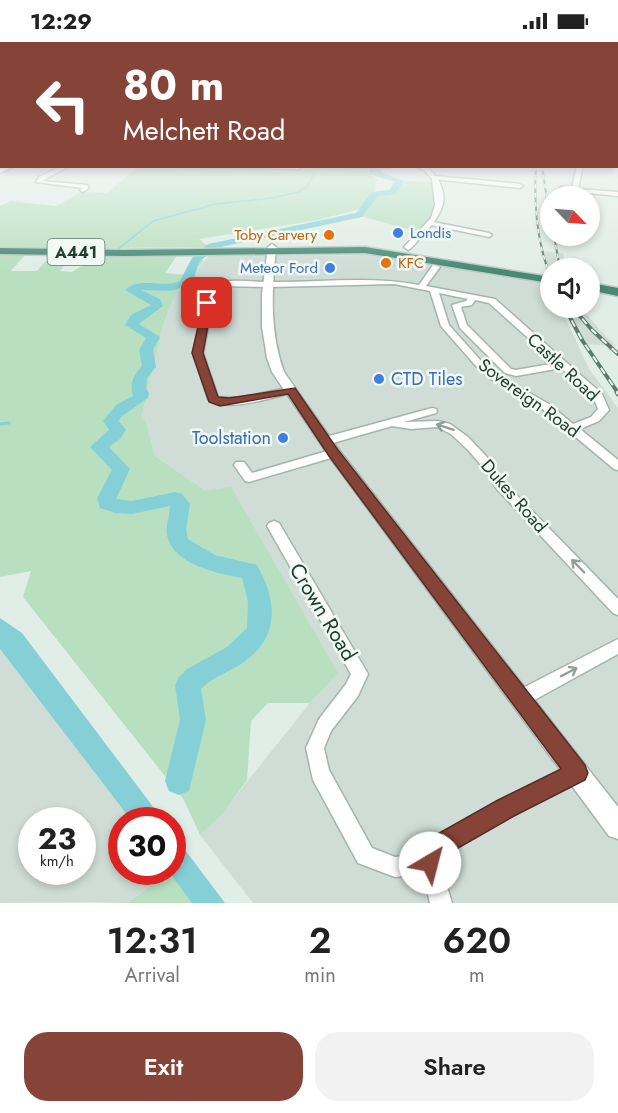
<!DOCTYPE html>
<html lang="en">
<head>
<meta charset="utf-8">
<style>
	body { margin:0; font-family:Jost,sans-serif; background:#f2f2f2; color:#222; height:100vh; display:flex; flex-direction:column; font-size:22px; white-space:nowrap }
	* { box-sizing:border-box; margin:0 }
	p { font-size:20px; color:#767676 }
	.icon { flex:none; width:33px; height:33px; fill:none; stroke:currentColor; stroke-width:2; stroke-linecap:round; stroke-linejoin:round }
	.map { position:relative; height:861px; overflow:hidden }
	.sheet { display:flex; flex-direction:column; background:#fff; flex:1 }
	.sheet>* { flex:none }
	.hud { position:absolute; left:0px; top:0px; width:618px; height:126px; box-shadow:0 3px 9px #0003; background:#854437; color:#fff; overflow:hidden }
	.needle { width:39px; rotate:115deg }
	.controls { position:absolute; left:540px; top:144px; display:grid; gap:12px }
	.controls a { display:grid; place-items:center; width:60px; height:60px; border-radius:50%; background:#fff; box-shadow:0 3px 9px #0003; font-size:30px }
	.speed { position:absolute; left:18px; top:765px; display:flex; gap:12px; font-size:30px; font-weight:700; text-align:center }
	.speed>* { display:grid; place-content:center; width:78px; height:78px; border-radius:50%; background:#fff; box-shadow:0 3px 9px #0003; line-height:1 }
	.speed small { font-size:15px; font-weight:400 }
	.speed .limit { border:9px solid #d22; background:#fff; color:#111 }
	.pin { position:absolute; display:grid; place-items:center; width:51px; height:51px; color:#fff; margin:-26px; border-radius:12px; box-shadow:0 3px 9px #0006 }
	.me { position:absolute; width:66px; margin:-33px; rotate:37deg; stroke-linejoin:round; filter:drop-shadow(0 0 4px #0008) }
	.turn { display:flex; align-items:center; gap:21px; height:126px; padding:0 24px; font-size:27px }
	.turn .icon { width:78px; height:78px; stroke-width:2.5 }
	.turn b { display:block; font-size:42px; line-height:51px }
	.eta { display:flex; justify-content:space-evenly; align-items:center; height:102px; text-align:center }
	.eta b { font-size:36px; font-weight:600; line-height:42px }
	.primary-button { display:flex; gap:12px; margin-top:auto; padding:12px 24px }
	.primary-button a { flex:1; height:69px; border-radius:24px; background:#854437; color:#fff; font-size:24px; font-weight:600; line-height:69px; text-align:center }
	.primary-button a+a { background:#f2f2f2; color:#222 }
	.status { display:flex; justify-content:space-between; align-items:center; height:42px; padding:0 30px; background:#fff; direction:ltr }
	.status svg { height:16px; fill:currentColor }
	.map>svg:first-child { display:block }
</style>
</head>
<body>
<div class="status"><b>12:29</b><svg viewBox="0 0 49 12"><path d="M0 12V9h3v3zM5 12V6h3v6zM10 12V3h3v9zM15 12V0h3v12zM26 1h20v11H26zM47 4h2v5h-2z"/></svg></div>
<div class="map">
<svg width="618" height="861" viewBox="0 0 618 861">
	<rect width="100%" height="100%" fill="#e1ede7"/>
	<g fill="#cfddd6" fill-rule="evenodd">
		<polygon points="540,209 563,211 566,226 550,226 550,236"/>
		<polygon points="372,213 549,241 550,266 561,266 589,327 618,366 618,861 253,861 200,793 222,771 310,661 337,631 206,449 155,414 146,379 141,376 164,280 179,245 209,214"/>
		<polygon points="563,266 582,266 598,286 616,304 582,302"/>
		<path d="M0 607 131 778H122V830H170L129 860 0 861ZM32 778H82V830H32Z"/>
	</g>
	<g fill="#b8e0c0">
		<polygon points="138,125 367,126 368,132 377,137 373,151 360,167 318,178 199,197 208,205 0,207 0,164 11,159 56,164 81,150 107,151"/>
		<polygon points="411,139 433,140 433,172 431,181 418,190 360,174 378,153 393,151 399,141"/>
		<polygon points="0,211 26,212 11,229 37,229 51,213 73,213 60,229 72,230 97,214 176,215 165,231 187,233 187,227 192,218 204,218 179,245 164,280 141,376 146,379 155,414 206,449 231,445 338,631 310,661 268,661 251,679 247,738 222,772 200,793 184,758 23,555 31,529 0,535"/>
		<polygon points="170,830 192,861 95,861 129,860"/>
	</g>
	<g fill="#85d0d7">
		<polygon points="0,576 22,591 163,778 131,778 0,607"/>
		<polygon points="173,792 225,861 192,861 169,830 172,830"/>
	</g>
	<g fill="none" stroke-linecap="round" stroke-linejoin="round">
		<polyline stroke="#85d0d7" stroke-width="1.5" points="118,207 153,179 216,162 272,156 298,150 307,145 314,132"/>
		<polyline stroke="#85d0d7" stroke-width="3" points="0,382 9,381"/>
		<path fill="#85d0d7" fill-rule="evenodd" d="M377 124H385L381 130 404 139 395 152 378 154 362 175 216 206 199 220 194 236 188 243 171 249 141 248 160 257 163 264 139 282 160 295 153 308 156 325 147 336 146 347 149 351 148 356 121 375 119 379 126 388 120 397 109 405 130 427 116 457 132 459 175 450 182 452 190 462 186 487 188 497 215 513 257 523C278 560 280 597 241 622 228 630 212 636 201 647L206 678 189 749 179 753 169 749 165 739 180 678 175 643 179 635 187 627 227 605 247 586 248 559 242 536C217 531 173 523 167 493 165 484 170 474 170 464L132 472 115 471 100 466 97 456 112 428 90 405 109 388 103 379 116 363 133 354C129 342 133 334 142 324L139 308 146 296 125 283 131 273 151 263 125 248C141 234 162 247 180 239L192 216 208 202 356 171 372 150 389 148 395 140 369 132V128Z"/>
		<defs>
			<g id="minor">
				<rect x="0" y="114" width="2" height="4"/>
				<polygon points="7,124 15,124 0,131 0,127"/>
				<polygon points="62,124 69,124 42,139 87,143 89,146 83,150 80,148 82,146 36,140 39,135"/>
				<polygon points="152,124 300,124 301,125 298,127"/>
				<polygon points="577,124 583,124 578,147 618,150 618,154 559,148 561,145 572,146"/>
				<polygon points="435,134 520,142 523,144 520,146 433,137"/>
				<polygon points="433,180 489,191 492,193 489,195 431,183 430,182"/>
				<path d="M433 223 440 225 426 244 495 257 602 352 609 368 599 379 580 387 618 418V428L614 427 541 366 491 337 475 323 441 284 430 249 394 242 270 245 221 244 216 246 203 311 218 355 240 356 291 345 296 348 291 351C270 356 225 371 208 357L193 311 209 243C230 235 255 241 277 240 325 240 373 234 419 243ZM439 251 468 257 466 259 452 263 460 286 505 331 516 334 561 326 593 355 598 367 591 375 573 382 549 362 497 333 481 319 449 283ZM475 258 489 261 556 321 516 328 511 327 467 283 461 265 472 263Z"/>
				<polygon points="432,366 436,367 437,369 436,371 404,380 438,379 450,382 468,395 486,414 505,441 618,557 618,573 613,571 496,446 486,429 469,409 451,392 437,385 411,387 392,384 326,403 320,399 322,396"/>
				<polygon points="334,407 340,411 338,414 249,440 245,439 234,423 236,420 244,420 252,431"/>
				<polygon points="274,479 279,481 368,632 358,654 331,689 324,706 329,728 372,806 395,815 423,812 427,800 499,759 577,722 584,724 586,731 584,738 513,773 442,813 440,821 452,861 430,861 423,832 395,835 358,821 313,738 306,706 319,677 346,642 351,632 267,484 269,481"/>
				<polygon points="618,597 618,612 527,662 521,664 515,662 513,656 515,650"/>
			</g>
			<g id="tertiary">
				<polygon points="294,124 390,124 387,126"/>
				<path d="M414 124 428 126C455 152 443 172 421 195 417 199 414 205 408 208L404 205 431 176 435 163 432 137 424 128Z"/>
				<path d="M272 202 276 205C272 247 269 289 284 330L339 408 618 765V797L609 794 329 414 272 330 267 316 262 285V252L268 205Z"/>
			</g>
			<g id="trunk">
				<polygon points="365,205 550,235 550,241 365,211 124,214 0,212 0,206 124,208"/>
				<polygon points="590,241 618,246 618,254 590,248"/>
			</g>
		</defs>
		<use href="#minor" stroke="#a3b5ae" stroke-width="3"/>
		<use href="#tertiary" stroke="#a3b5ae" stroke-width="3"/>
		<use href="#trunk" stroke="#c1c9c6" stroke-width="3"/>
		<use href="#minor" fill="#fff" fill-rule="evenodd"/>
		<use href="#tertiary" fill="#fff" fill-rule="evenodd"/>
		<use href="#trunk" fill="#468a75" fill-rule="evenodd"/>
		<defs>
			<g id="rail-far2">
				<path d="M536 124C534 162 536 197 550 233"/>
				<polyline points="542,124 550,178"/>
				<polyline points="554,194 560,226"/>
			</g>
			<g id="rail-far1">
				<polyline points="565,266 582,298 618,351"/>
				<polyline points="573,266 592,288 618,312"/>
			</g>
			<polyline id="rail" points="617,350 618,352"/>
		</defs>
		<use href="#rail-far2" stroke="#5a7b70" stroke-width="2"/>
		<use href="#rail-far1" stroke="#5a7b70" stroke-width="4"/>
		<use href="#rail" stroke="#5a7b70" stroke-width="5"/>
		<use href="#rail-far2" stroke="#f2f9f5" stroke-width="1.5" stroke-dasharray="4.5" stroke-linecap="butt"/>
		<use href="#rail-far1" stroke="#f2f9f5" stroke-width="2" stroke-dasharray="7" stroke-linecap="butt"/>
		<use href="#rail" stroke="#f2f9f5" stroke-width="3" stroke-dasharray="9" stroke-linecap="butt"/>
	</g>
	<defs><path id="oneway-shaft" d="M-6 0H5M1.5-3L5.5 0L1.5 3" fill="none" stroke-width="1.6" stroke-linecap="round" stroke-linejoin="round" transform="scale(1.5)"/></defs>
	<g stroke="#909f9a">
		<use href="#oneway-shaft" transform="translate(445 385) rotate(-162)"/>
		<use href="#oneway-shaft" transform="translate(578 524) rotate(-134)"/>
		<use href="#oneway-shaft" transform="translate(569 630) rotate(-28)"/>
	</g>
	<linearGradient id="sky" x2="0" y2="1"><stop stop-color="#80bfe1"/><stop offset="0.47" stop-color="#f2f7f4"/><stop offset="1" stop-color="#f2f7f4" stop-opacity="0"/></linearGradient>
	<rect width="618" height="228" fill="url(#sky)"/>
	<polygon fill="#854437" stroke="#562c24" stroke-width="1.5" points="204,259 212,261 203,311 218,355 229,356 295,346 338,408 585,723 588,731 585,738 514,774 444,814 438,830 430,833 422,830 418,821 425,799 498,758 561,727 329,414 288,352 220,364 209,360 192,311"/>
	<g fill="#3f7fe0" stroke="#f2f9f5" stroke-width="2">
		<circle cx="398" cy="191" r="6"/>
		<circle cx="330" cy="226" r="6"/>
		<circle cx="379" cy="337" r="6"/>
		<circle cx="283" cy="396" r="6"/>
	</g>
	<g fill="#e8710a" stroke="#f2f9f5" stroke-width="2">
		<circle cx="329" cy="193" r="6"/>
		<circle cx="386" cy="221" r="6"/>
	</g>
	<g text-anchor="middle" dominant-baseline="central" stroke-width="5" stroke-linejoin="round" paint-order="stroke">
		<g font-size="15" fill="#366cbe" stroke="#f2f9f5" text-anchor="start">
			<text x="410" y="191">Londis</text>
			<text x="318" y="226" text-anchor="end">Meteor Ford</text>
		</g>
		<g font-size="15" fill="#c56008" stroke="#f2f9f5" text-anchor="end">
			<text x="317" y="193">Toby Carvery</text>
			<text x="398" y="221" text-anchor="start">KFC</text>
		</g>
		<rect fill="#f2f9f5" stroke="#5f776f" stroke-width="1.5" x="47.5" y="197" width="57" height="26" rx="4.5"/>
		<g font-size="16" font-weight="bold" fill="#203f35">
			<text x="76" y="210">A441</text>
		</g>
		<g font-size="18" fill="#203f35" stroke="#f2f9f5">
			<text transform="translate(563 325) rotate(43)">Castle Road</text>
			<text transform="translate(529 356) rotate(36)">Sovereign Road</text>
			<text transform="translate(514 454) rotate(49)">Dukes Road</text>
		</g>
		<g font-size="18" fill="#366cbe" stroke="#f2f9f5" text-anchor="start">
			<text x="391" y="337">CTD Tiles</text>
			<text x="271" y="396" text-anchor="end">Toolstation</text>
		</g>
		<g font-size="21" fill="#203f35" stroke="#f2f9f5">
			<text transform="translate(323 570) rotate(59)">Crown Road</text>
		</g>
	</g>
</svg>
<div class="controls">
<a><svg class="needle" viewBox="-14 -14 28 28"><path d="M0-13l5 13h-10z" fill="#e53935"/><path d="M0 13l5-13h-10z" fill="#767676"/></svg></a>
<a><svg class="icon" aria-label="sound" viewBox="0 0 24 24"><path d="M4 9h4l5-4v14l-5-4H4zM17 9q2 3 0 6"/></svg></a>
</div>
<div class="speed"><div>23<small>km/h</small></div><div class="limit">30</div></div>
<div class="pin" style="left:207px;top:261px;background:#d93025"><svg class="icon" aria-label="arrive" viewBox="0 0 24 24"><path d="M6 21V4h12l-3 4 3 4H6"/></svg></div>
<svg class="me" style="left:430px;top:821px" viewBox="-20 -20 40 40"><circle r="19" fill="#fff"/><path d="M0-13L10 11 0 6-10 11z" fill="#854437"/></svg>
<div class="hud">
<div class="turn"><svg class="icon" aria-label="left" viewBox="0 0 24 24"><path d="M17 20v-9H6M10 6l-5 5 5 5"/></svg><div><b>80 m</b>Melchett Road</div></div>
</div>
</div>
<section class="sheet">
<div class="eta">
<div><b>12:31</b><p>Arrival</p></div>
<div><b>2</b><p>min</p></div>
<div><b>620</b><p>m</p></div>
</div>
<div class="primary-button"><a>Exit</a><a>Share</a></div>
</section>
</body>
</html>
